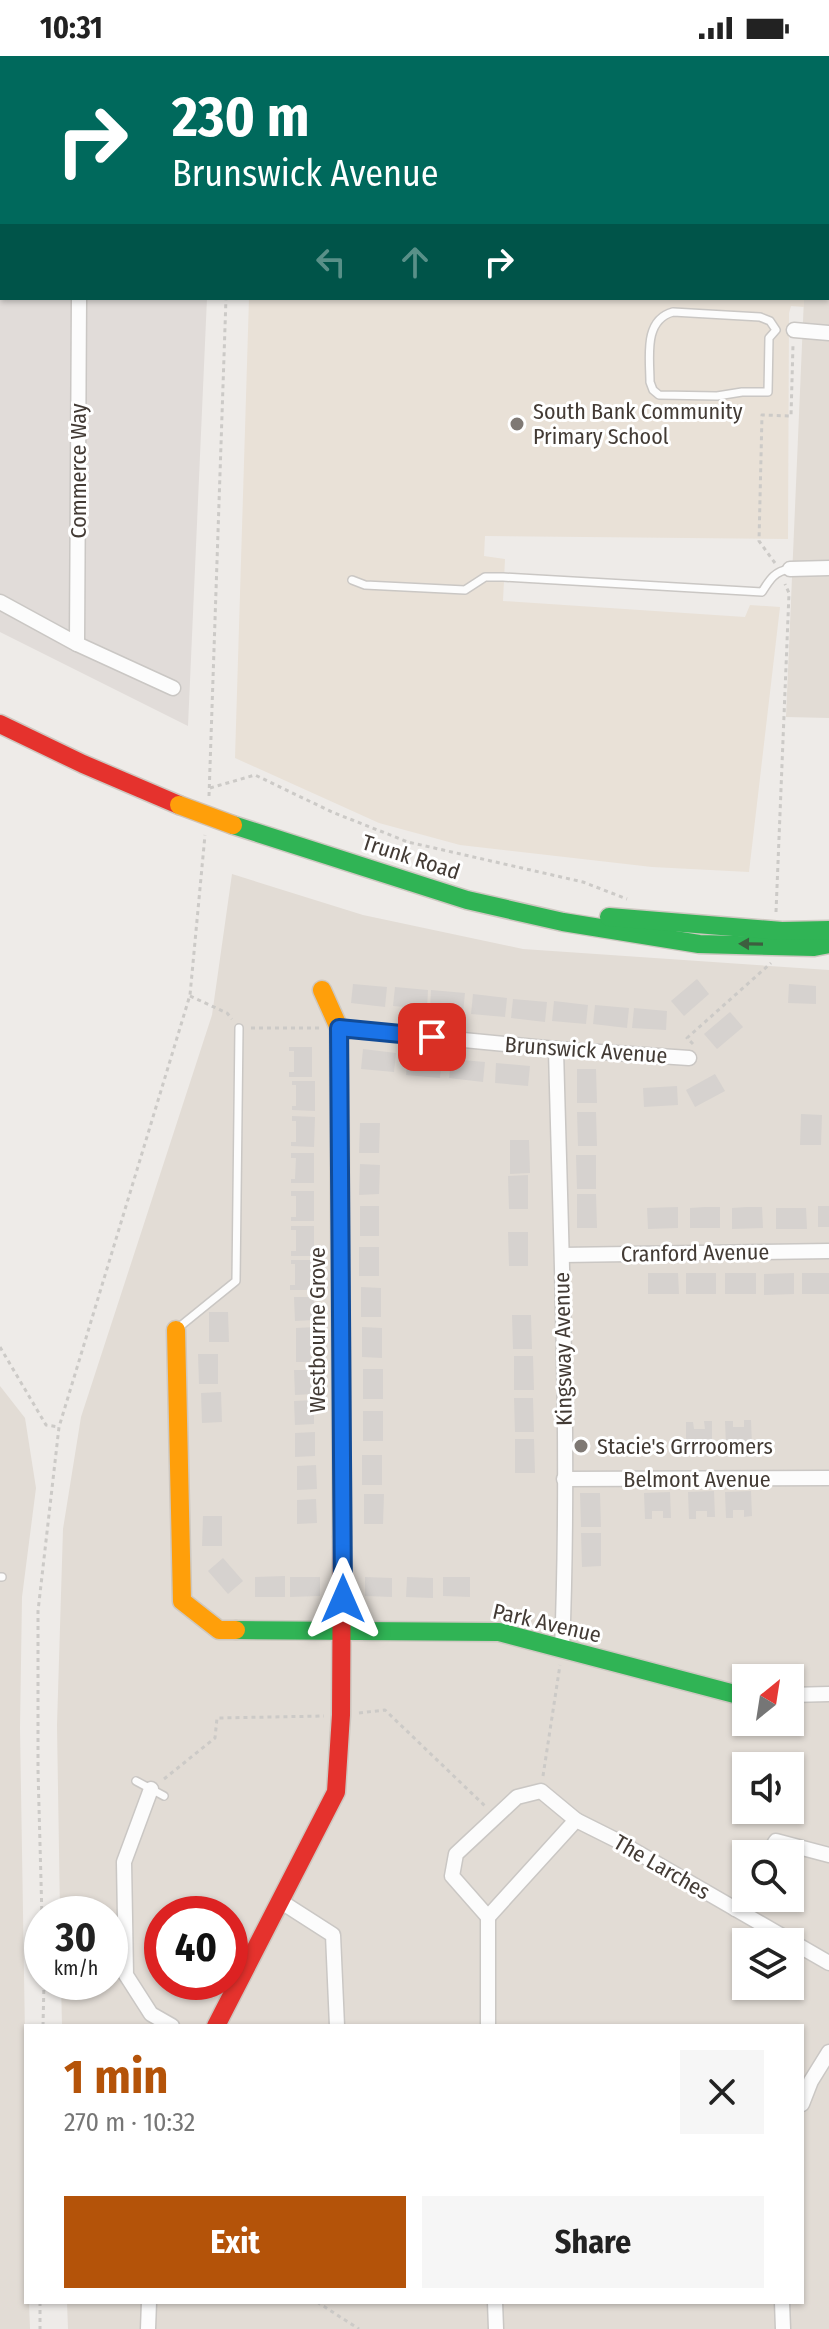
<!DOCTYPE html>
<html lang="en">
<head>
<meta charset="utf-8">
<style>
	body { margin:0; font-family:"Fira Sans Condensed",sans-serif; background:#f6f6f6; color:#222; height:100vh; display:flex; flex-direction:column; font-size:30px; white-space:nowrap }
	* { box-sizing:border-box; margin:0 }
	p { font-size:26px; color:#767676 }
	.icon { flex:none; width:44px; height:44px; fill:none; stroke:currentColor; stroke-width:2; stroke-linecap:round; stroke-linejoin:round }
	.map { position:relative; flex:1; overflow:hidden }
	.drawer { position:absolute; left:24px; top:1968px; width:780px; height:280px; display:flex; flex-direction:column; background:#fff; border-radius:0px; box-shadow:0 2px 6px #0004 }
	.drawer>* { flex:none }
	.banner { position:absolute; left:0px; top:0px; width:830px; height:244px; box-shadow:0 2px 6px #0004; background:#00695c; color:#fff; overflow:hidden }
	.needle { width:52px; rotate:30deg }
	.buttons { position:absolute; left:732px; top:1608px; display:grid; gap:16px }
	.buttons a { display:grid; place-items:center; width:72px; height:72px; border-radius:0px; background:#fff; box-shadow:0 2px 6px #0004; font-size:40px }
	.speed { position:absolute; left:24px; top:1840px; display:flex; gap:16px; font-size:40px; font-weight:700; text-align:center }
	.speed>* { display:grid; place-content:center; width:104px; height:104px; border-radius:50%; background:#fff; box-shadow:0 2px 6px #0004; line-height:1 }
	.speed small { font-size:20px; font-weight:400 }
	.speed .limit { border:12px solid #d22; background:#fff; color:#111 }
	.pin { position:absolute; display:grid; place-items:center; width:68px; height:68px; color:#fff; margin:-34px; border-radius:16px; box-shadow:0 4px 12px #0006 }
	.me { position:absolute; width:88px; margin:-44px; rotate:0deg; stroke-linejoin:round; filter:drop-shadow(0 0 6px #0008) }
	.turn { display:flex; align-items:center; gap:28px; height:168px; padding:0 40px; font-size:36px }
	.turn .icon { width:104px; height:104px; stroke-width:2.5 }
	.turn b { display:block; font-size:56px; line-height:68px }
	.lanes { display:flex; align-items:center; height:76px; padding:0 40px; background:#0003; justify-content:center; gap:40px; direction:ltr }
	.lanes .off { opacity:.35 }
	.round { display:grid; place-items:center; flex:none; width:84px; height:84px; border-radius:0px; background:#f6f6f6 }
	.head { display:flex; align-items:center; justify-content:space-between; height:136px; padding:0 40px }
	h1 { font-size:48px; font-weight:700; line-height:60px; color:#b45309 }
	.action { display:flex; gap:16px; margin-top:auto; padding:16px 40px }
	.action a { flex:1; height:92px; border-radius:0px; background:#b45309; color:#fff; font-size:32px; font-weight:700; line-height:92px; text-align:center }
	.action a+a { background:#f6f6f6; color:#222 }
	.status { display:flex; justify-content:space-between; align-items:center; height:56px; padding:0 40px; background:#fff; direction:ltr }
	.status svg { height:22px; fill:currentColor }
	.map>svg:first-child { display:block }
</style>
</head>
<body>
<div class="status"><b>10:31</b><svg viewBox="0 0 49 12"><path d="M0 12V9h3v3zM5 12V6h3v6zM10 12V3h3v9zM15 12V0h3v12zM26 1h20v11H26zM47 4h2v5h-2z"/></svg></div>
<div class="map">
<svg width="829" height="2273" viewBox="0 0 829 2273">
	<rect width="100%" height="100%" fill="#eeebe8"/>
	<g fill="#e2dcd5" fill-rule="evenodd">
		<polygon points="348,0 598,0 598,2 346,2"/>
		<polygon points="810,0 829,0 829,662 786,661 804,242 828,242 828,2 810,2"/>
		<path d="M232 818 363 859 523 893 829 914V2273H68L67 2246H802V1970H62L61 1926H110V1858H60L57 1669 63 1473 81 1361 212 959ZM746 1622H790V1666H746ZM746 1710H790V1754H746ZM746 1798H790V1842H746ZM162 1858H230V1926H162ZM746 1886H790V1930H746Z"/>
		<polygon points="0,1330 25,1362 36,1432 22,1541 20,1672 26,2041 26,2246 29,2246 30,2273 0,2273"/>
	</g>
	<polygon fill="#e1dcd9" points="0,0 184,0 183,2 2,2 2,242 207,242 188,670 0,576"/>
	<polygon fill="#e9e1d7" points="249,242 804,242 804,251 791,250 789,257 788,483 485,480 484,500 505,503 503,545 745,561 750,549 780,551 749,816 652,811 460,789 379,767 235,702"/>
	<g fill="#d6d2cf">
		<polygon points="697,923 709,938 684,960 671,945"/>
		<polygon points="353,928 387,931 385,951 351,947"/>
		<polygon points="789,928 816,930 816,948 788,947"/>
		<polygon points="395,931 428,934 427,953 393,950"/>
		<polygon points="431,934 465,937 463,957 430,953"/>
		<polygon points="473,938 507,942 505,961 471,958"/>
		<polygon points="513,943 547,946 545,966 511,962"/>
		<polygon points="554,945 588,949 586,968 552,965"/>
		<polygon points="595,949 629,952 627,972 593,968"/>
		<polygon points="634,952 667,955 666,974 632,972"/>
		<polygon points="730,956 743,971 717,993 704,978"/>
		<polygon points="289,991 312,991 312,1021 289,1021 289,1016 294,1016 294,995 289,995"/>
		<polygon points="363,993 396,997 394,1016 361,1013"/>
		<polygon points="408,999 442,1003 440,1022 406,1019"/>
		<polygon points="451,1003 485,1006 483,1026 449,1022"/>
		<polygon points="496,1007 530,1010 528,1030 495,1027"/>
		<polygon points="577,1013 596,1013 597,1047 577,1047"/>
		<polygon points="715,1018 725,1035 695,1051 686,1034"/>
		<polygon points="292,1025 315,1025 315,1055 292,1054 292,1050 296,1050 296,1029 292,1029"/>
		<polygon points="677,1030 678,1049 644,1051 643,1032"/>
		<polygon points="577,1056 596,1056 597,1090 578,1090"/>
		<polygon points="801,1058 822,1059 821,1089 800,1089"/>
		<polygon points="292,1060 315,1061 314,1091 291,1090 291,1086 296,1086 296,1065 292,1065"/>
		<polygon points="360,1067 380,1067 379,1097 359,1097"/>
		<polygon points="510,1084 529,1084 530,1117 510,1118"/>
		<polygon points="291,1097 314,1097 314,1127 291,1127 291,1123 295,1123 296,1102 291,1102"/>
		<polygon points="576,1099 596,1099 596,1133 577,1133"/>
		<polygon points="360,1108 380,1109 379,1138 359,1139"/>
		<polygon points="528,1119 528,1153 509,1153 508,1120"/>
		<polygon points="291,1135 314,1135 314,1165 291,1165 291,1161 296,1161 296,1140 291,1140"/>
		<polygon points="577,1138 596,1138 597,1172 577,1172"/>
		<rect x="360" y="1150" width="19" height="30"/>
		<rect x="818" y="1150" width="11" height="21"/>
		<polygon points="678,1151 678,1172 648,1173 647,1152"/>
		<polygon points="705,1151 720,1151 720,1172 690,1172 690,1152"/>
		<polygon points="747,1151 762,1151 763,1172 732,1173 732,1152"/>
		<polygon points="776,1152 806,1152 807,1173 776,1173"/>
		<polygon points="291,1170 314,1170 314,1200 291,1200 291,1195 296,1195 296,1174 291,1174"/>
		<polygon points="508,1176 528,1176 528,1210 509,1210"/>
		<rect x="359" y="1191" width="20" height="29"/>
		<polygon points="291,1204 313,1204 313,1234 290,1234 290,1229 295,1229 295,1208 291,1208"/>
		<polygon points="648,1217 678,1217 679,1238 648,1238"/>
		<rect x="686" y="1217" width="30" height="21"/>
		<rect x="725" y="1217" width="31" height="21"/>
		<polygon points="794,1217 794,1238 764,1239 764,1218"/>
		<rect x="802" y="1217" width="27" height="21"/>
		<polygon points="361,1231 381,1232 381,1261 361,1261"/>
		<polygon points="294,1241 314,1241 315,1264 295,1265"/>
		<polygon points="209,1256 228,1256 229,1286 209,1286"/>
		<polygon points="512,1259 531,1259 532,1293 513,1293"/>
		<polygon points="316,1271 316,1306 296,1306 296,1272"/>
		<polygon points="362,1271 382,1272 382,1302 362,1301"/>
		<polygon points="198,1298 218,1298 218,1328 199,1328"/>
		<polygon points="514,1300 533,1300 534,1334 514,1334"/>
		<rect x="363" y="1313" width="20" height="30"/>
		<polygon points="294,1314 314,1314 314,1338 295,1339"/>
		<polygon points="221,1336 222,1366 202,1367 201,1337"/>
		<polygon points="514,1342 533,1342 534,1376 515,1376"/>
		<polygon points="314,1344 314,1368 295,1369 294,1345"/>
		<rect x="363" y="1355" width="20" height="30"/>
		<polygon points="744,1364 751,1364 752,1390 726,1390 725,1365 733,1365 733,1371 744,1371"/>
		<polygon points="704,1365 712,1365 712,1392 686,1392 686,1366 693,1366 694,1373 705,1373"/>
		<polygon points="315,1376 315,1400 295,1401 295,1377"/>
		<polygon points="515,1383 534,1383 535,1417 515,1417"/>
		<rect x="362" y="1399" width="20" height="30"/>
		<polygon points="316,1409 317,1433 297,1434 297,1410"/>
		<polygon points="714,1435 715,1461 707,1461 707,1455 696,1455 696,1463 689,1463 688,1436"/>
		<polygon points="751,1435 752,1460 744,1461 744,1454 733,1454 733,1462 726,1462 725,1436"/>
		<polygon points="670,1436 671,1462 663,1462 663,1455 652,1455 652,1463 645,1463 644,1437"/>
		<polygon points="580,1437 600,1437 601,1471 581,1471"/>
		<polygon points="364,1438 384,1438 383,1468 364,1468"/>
		<polygon points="316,1443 317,1467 297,1468 297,1444"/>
		<polygon points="203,1460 222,1460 222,1490 202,1490"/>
		<polygon points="581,1477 601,1477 601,1510 582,1511"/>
		<polygon points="223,1502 243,1525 228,1538 208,1515"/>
		<polygon points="285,1520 285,1541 255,1541 255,1521"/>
		<polygon points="290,1521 320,1521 320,1540 290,1541"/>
		<polygon points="365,1521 392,1522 392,1541 365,1540"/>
		<polygon points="407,1521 433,1522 433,1542 406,1541"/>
		<polygon points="443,1521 470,1521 470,1541 443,1540"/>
	</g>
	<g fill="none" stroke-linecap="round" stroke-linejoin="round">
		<defs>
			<g id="lane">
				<polyline points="828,75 829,75"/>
				<path d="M673 256 760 261 770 265 776 274 769 282 768 336H742L717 340 659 339 653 334 650 326C650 302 643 264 673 256Z"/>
				<path d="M352 524 365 529 465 534 485 521H503L762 536C770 523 775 515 790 513"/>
				<polyline points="178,1272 236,1225 239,972"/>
				<polyline points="0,1521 2,1521"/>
				<polyline points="136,1725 164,1740"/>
			</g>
			<g id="street">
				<polyline points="365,0 365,2"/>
				<polyline points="529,2 529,0"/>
				<polyline points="0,175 2,175"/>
				<polyline points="794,274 829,277"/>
				<polyline points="790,513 829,512"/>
				<polyline points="0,546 77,588 173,632"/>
				<polyline points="77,588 79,242"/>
				<polyline points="339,972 556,993 689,1002"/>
				<path d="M556 993C561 1193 570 1393 562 1593"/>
				<polyline points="562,1199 829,1195"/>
				<polyline points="564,1423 829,1422"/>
				<polyline points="790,1639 829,1638"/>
				<polyline points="151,1733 124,1806 126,1919 151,1958 172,1970"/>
				<polyline points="768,1798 776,1785 829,1799"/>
				<polyline points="280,1845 333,1879 337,1970"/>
				<polyline points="735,1853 746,1834"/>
				<polyline points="488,1861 576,1764 616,1784 829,1907"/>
				<polyline points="488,1861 452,1820 456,1798 517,1741 541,1735 576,1764"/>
				<polyline points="488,1970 488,1861"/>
				<polyline points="802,2048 811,2025 829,1996"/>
				<polyline points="495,2246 496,2273"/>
				<polyline points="782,2246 783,2273"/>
				<polyline points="148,2273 149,2246"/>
			</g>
			<g id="fast">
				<polyline points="233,769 467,844 563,866 699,888 814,891 829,888"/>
				<polyline points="609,861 782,875 829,874"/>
				<polyline points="236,1574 499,1576 746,1641"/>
			</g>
			<g id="slow">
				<polyline points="322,934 339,972 342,1481"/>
				<polyline points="176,1274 182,1545 219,1574 236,1574"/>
			</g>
			<g id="jam">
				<polyline points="0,668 83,708 179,749"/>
				<polyline points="216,1970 336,1736 341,1659 342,1481"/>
			</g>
		</defs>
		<use href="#lane" stroke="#cac7c4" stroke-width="10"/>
		<use href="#street" stroke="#cac7c4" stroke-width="17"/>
		<use href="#fast" stroke="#cec8c1" stroke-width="21"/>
		<use href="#slow" stroke="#cec8c1" stroke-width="21"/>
		<use href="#jam" stroke="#cec8c1" stroke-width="21"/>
		<g stroke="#cccac7" stroke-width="3" stroke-dasharray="4 4" stroke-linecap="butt">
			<polyline points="235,2 235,0"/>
			<polyline points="623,2 623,0"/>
			<polyline points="775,507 759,485 762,359 791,360 793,289"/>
			<polyline points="210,732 255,719 332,756 408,786 583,826 627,843"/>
			<polyline points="209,740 226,242"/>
			<polyline points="776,856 789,537 785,528"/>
			<polyline points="190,940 227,957 232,963"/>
			<polyline points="251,972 319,972"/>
			<polyline points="693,988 687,982 771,907"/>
			<polyline points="0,1291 46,1369 59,1371"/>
			<polyline points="359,1657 385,1654 485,1750"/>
			<polyline points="543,1720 560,1609"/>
			<polyline points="164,1723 215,1682 217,1662 324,1660"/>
			<polyline points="42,1862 38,1714 38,1555 59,1371 190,939 205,779"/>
			<polyline points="43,1970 44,1926"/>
			<polyline points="40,2246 40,2273"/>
			<polyline points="317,2246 359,2273"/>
		</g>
		<use href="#lane" stroke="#fcfcfc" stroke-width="7"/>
		<use href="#street" stroke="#fcfcfc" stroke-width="14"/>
		<use href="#fast" stroke="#30b455" stroke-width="18"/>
		<use href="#slow" stroke="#ff9f0a" stroke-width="18"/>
		<use href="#jam" stroke="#e5322d" stroke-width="18"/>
		<defs>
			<polyline id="slow-bridge" points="179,749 233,769"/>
		</defs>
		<use href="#slow-bridge" stroke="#d0c3b6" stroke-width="21" stroke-linecap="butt"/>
		<use href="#slow-bridge" stroke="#ff9f0a" stroke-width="18"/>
	</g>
	<defs><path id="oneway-solid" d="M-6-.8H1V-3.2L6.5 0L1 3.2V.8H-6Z" transform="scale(2)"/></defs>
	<use fill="#3d5f3f" href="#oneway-solid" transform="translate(751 888) rotate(-179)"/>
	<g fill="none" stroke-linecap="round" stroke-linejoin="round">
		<defs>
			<polyline id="route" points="343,1543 339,972 432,981"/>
		</defs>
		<use href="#route" stroke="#114b97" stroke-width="20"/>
		<use href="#route" stroke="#1a73e8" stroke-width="14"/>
	</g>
	<g fill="#7f7974" stroke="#fff" stroke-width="3">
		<circle cx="517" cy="368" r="8"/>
		<circle cx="581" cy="1390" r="8"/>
	</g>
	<g text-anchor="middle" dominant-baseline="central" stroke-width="6" stroke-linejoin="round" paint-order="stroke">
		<g font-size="22" fill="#433b35" stroke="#fff" text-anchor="start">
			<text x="533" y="355">South Bank Community<tspan x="533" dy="25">Primary School</tspan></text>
			<text x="597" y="1390">Stacie's Grrroomers</text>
		</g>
		<g font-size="22" fill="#433b35" stroke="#fff">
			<text transform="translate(78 415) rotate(-90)">Commerce Way</text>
			<text transform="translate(411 801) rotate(18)">Trunk Road</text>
			<text transform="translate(586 994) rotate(4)">Brunswick Avenue</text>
			<text transform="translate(695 1197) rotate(-1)">Cranford Avenue</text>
			<text transform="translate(317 1274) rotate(-90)">Westbourne Grove</text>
			<text transform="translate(563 1293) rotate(-91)">Kingsway Avenue</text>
			<text x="697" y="1423">Belmont Avenue</text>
			<text transform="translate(547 1567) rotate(13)">Park Avenue</text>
			<text transform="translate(662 1811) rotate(30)">The Larches</text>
		</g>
	</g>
</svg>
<div class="buttons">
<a><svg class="needle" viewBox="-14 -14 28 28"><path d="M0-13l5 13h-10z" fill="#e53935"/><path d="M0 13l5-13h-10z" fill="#767676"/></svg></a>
<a><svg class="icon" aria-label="sound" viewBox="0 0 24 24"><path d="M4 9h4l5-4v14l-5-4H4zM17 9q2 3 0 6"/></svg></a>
<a><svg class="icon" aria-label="search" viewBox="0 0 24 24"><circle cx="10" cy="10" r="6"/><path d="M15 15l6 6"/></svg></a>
<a><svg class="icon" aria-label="layers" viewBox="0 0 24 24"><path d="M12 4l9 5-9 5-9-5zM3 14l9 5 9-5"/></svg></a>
</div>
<div class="speed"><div>30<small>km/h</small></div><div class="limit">40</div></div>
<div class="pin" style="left:432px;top:981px;background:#d93025"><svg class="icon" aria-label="arrive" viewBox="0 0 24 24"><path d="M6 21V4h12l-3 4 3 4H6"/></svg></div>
<svg class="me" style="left:343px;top:1543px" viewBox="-20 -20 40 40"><path d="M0-17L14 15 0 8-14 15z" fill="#1a73e8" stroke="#fff" stroke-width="4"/></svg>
<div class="banner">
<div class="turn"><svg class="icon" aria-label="right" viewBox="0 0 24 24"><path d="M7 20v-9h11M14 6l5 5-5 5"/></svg><div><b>230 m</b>Brunswick Avenue</div></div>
<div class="lanes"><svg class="icon off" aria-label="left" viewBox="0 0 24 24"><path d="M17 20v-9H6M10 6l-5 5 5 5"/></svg><svg class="icon off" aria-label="ahead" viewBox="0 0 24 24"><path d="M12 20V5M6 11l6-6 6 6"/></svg><svg class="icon" aria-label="right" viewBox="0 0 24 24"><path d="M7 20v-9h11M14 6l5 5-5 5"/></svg></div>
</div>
<section class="drawer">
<div class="head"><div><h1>1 min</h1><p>270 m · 10:32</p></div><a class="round"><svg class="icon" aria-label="close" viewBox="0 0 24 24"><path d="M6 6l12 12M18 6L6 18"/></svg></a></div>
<div class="action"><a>Exit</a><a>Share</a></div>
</section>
</div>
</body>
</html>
